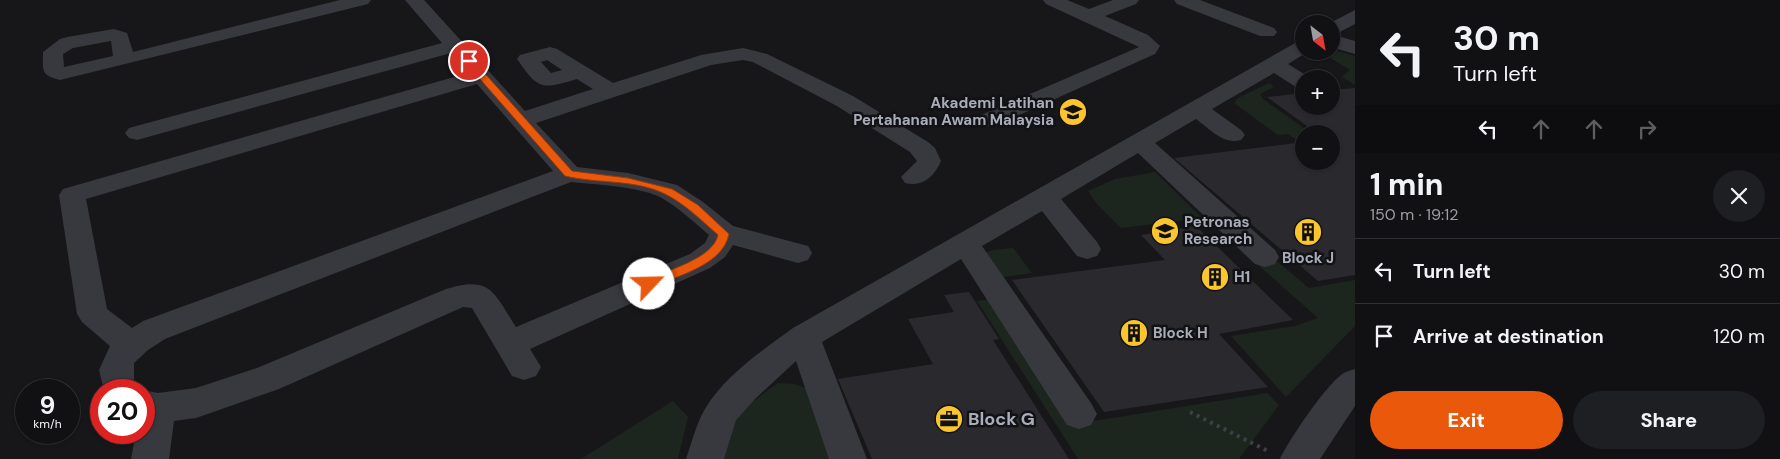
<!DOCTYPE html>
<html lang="en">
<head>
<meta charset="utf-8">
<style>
	body { margin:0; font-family:"DM Sans",sans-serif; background:#1e1f22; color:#f1f3f6; height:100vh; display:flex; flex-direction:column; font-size:19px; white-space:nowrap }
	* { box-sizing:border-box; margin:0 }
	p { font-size:16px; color:#9c9da0 }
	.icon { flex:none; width:28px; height:28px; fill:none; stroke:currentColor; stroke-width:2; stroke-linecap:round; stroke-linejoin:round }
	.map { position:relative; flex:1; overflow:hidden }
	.sheet { display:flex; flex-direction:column; background:#111114; width:425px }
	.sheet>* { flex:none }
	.banner { background:#111114; color:#f1f3f6; overflow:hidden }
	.needle { width:32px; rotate:149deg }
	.tools { position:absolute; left:1295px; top:15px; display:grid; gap:10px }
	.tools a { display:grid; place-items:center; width:45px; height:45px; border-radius:50%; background:#111114; box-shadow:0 1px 4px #0004,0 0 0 1px #303134; font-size:25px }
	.speed { position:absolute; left:15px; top:379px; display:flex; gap:10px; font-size:25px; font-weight:700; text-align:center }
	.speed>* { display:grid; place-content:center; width:65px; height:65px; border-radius:50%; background:#111114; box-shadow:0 1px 4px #0004,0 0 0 1px #303134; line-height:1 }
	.speed small { font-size:12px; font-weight:400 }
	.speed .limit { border:8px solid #d22; background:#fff; color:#111 }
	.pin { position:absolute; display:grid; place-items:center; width:42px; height:42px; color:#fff; margin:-21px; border:2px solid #fff; border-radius:50%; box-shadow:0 1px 5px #0007 }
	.me { position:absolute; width:55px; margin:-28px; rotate:66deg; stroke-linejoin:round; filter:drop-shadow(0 0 4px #0008) }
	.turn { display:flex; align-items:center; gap:18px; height:105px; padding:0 15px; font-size:22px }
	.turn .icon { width:65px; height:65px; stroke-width:2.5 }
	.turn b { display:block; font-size:35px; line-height:42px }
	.lanes { display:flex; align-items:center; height:48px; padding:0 15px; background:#0003; justify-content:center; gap:25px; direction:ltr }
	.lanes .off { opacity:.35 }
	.round { display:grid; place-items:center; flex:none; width:52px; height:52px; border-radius:26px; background:#1e1f22 }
	.head { display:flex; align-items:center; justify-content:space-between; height:85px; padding:0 15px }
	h1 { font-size:30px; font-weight:800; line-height:38px }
	.button { display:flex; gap:10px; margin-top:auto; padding:10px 15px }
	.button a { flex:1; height:58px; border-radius:30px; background:#ea580c; color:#fff; font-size:20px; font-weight:800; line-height:58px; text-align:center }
	.button a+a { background:#1e1f22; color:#f1f3f6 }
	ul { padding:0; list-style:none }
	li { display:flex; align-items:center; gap:15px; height:65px; padding:0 15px; border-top:1px solid #303134 }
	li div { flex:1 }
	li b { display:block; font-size:19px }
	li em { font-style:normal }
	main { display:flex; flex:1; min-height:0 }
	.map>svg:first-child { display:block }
</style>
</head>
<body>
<main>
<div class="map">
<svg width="1355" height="459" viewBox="0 0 1355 459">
	<rect width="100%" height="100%" fill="#17171a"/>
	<g fill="#1d251f">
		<polygon points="1334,50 1355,56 1355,85 1342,77 1350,70 1324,54"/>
		<polygon points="1269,83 1274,87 1260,94 1263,99 1312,134 1304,134 1304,145 1288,134 1278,135 1234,103 1238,98"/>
		<polygon points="1155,172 1202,218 1121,228 1097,204 1088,191 1115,179"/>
		<polygon points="1013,248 1032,273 997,278 981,255 993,250"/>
		<polygon points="1278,262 1309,288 1355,280 1355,326 1286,397 1231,336 1295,326 1318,318 1258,265"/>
		<polygon points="1009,297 1094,421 1267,393 1279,405 1239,459 1078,459 977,301"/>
		<path d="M778 383 794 384 811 390 840 459H716C732 416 741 409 778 383Z"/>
		<polygon points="673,401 688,417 678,459 581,459"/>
	</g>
	<g fill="#2a2a2e">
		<polygon points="1355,88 1355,275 1318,281 1174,158 1304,142 1304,161 1331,161 1331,134 1318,134 1267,97 1304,93 1304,106 1331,106 1331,90"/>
		<polygon points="1196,226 1293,320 1219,334 1268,387 1104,412 1012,280 1165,260 1141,235"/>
		<polygon points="969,292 999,339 993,340 1069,459 872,459 838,379 933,364 908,319 954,312 944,295"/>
	</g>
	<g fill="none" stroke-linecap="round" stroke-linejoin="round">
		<polyline stroke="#3e4046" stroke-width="4" stroke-dasharray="3 4.5" stroke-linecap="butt" points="1190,412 1270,452"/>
		<g fill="#38393f" fill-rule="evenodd">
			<path d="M340 0H371L368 4 60 80C40 75 43 70 43 52L60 39 67 37 114 29 127 33 133 52ZM111 41 113 56 64 67 63 54 73 48Z"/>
			<path d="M405 0H424L525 111 593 89 577 79C542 89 539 91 517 59L520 55 550 47 557 49 613 83 701 55 743 48 767 54 853 96 928 142 935 148 941 161C934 177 923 187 905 183L901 177 917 161 910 152 837 106 753 62 743 60 711 65 536 123 577 167 628 173 677 185 703 202 733 226 808 246 812 253 808 260 798 263 733 245 725 257 710 268 530 349 541 367 536 376 524 380 512 376 472 308 463 307 279 389 196 418 174 421 169 459H131L136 432H144L142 390 158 393 196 388 257 368 446 289C491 275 494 293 516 327L690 254 705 243 709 235C694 222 678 207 660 197 636 186 598 185 571 182L165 339 148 350 134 363V379L138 390H104L99 370 110 346 82 322 77 314 59 195 63 189 468 73 451 53 137 140 129 138 125 133 129 128 442 43ZM547 60 562 70 551 73 541 62ZM477 84 553 171 143 321 132 328 107 309 86 199Z"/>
			<polygon points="1043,0 1067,0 1089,9 1113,0 1139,0 1136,4 1105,16 1148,35 1160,46 1155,54 997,125 989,127 981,125 978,120 981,115 1139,47 1046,4"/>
			<polygon points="1174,0 1200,0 1274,28 1277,32 1274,36 1260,36 1177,4"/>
			<polygon points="1355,10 1355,24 1334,35 1355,41 1355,54 1331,47 1331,24 1328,24"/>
			<path d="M1304 40V51H1309L1288 64 1312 79H1304V88L1296 87 1274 73 1212 109 1241 130 1245 135 1241 140C1223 145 1210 129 1196 119L1155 143 1275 250 1279 257 1275 264 1265 267 1255 264 1138 153 1061 199 1097 242 1101 249 1097 256 1087 259 1077 256 1042 211 982 246 1091 403 1097 414 1091 425 1079 429 1067 425 961 259 822 342 867 459H829L796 361 756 398 736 420 724 459H686C692 442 696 424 705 409 724 376 763 350 793 328L1297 42Z"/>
			<path d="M1355 369V406L1320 459H1280C1289 440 1327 383 1344 373 1347 371 1352 370 1355 369Z"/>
		</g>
	</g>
	<path fill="#ea580c" stroke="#983908" d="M466 59H472L572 171 628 178 672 189 698 205 729 234C723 265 679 275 653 287H644L643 284 644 280C665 271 713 259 718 235 701 220 685 204 665 194 635 179 597 184 565 176L466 63Z"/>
	<defs>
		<symbol id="university-disc" viewBox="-11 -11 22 22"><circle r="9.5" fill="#fbc52e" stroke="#121215"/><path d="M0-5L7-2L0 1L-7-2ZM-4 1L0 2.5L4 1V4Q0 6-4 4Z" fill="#111"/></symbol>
		<symbol id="building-disc" viewBox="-11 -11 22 22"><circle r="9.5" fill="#fbc52e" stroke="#121215"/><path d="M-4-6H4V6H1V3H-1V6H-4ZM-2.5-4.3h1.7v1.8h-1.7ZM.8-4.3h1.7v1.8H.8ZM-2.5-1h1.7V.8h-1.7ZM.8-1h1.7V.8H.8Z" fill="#111"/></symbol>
		<symbol id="office-disc" viewBox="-11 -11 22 22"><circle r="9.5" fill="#fbc52e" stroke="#121215"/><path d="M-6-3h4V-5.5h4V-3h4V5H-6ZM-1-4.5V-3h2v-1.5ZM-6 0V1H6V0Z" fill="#111"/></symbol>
	</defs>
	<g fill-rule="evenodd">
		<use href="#university-disc" x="1057" y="96" width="32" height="32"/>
		<use href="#university-disc" x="1149" y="215" width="32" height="32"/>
		<use href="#building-disc" x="1292" y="216" width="32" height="32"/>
		<use href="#building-disc" x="1199" y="261" width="32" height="32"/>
		<use href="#building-disc" x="1118" y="317" width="32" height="32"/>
		<use href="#office-disc" x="933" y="403" width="32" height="32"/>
	</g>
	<g text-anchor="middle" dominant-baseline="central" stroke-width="5" stroke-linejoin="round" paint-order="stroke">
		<g font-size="15" font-weight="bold" fill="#a9adba" stroke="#121215" text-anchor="start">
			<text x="1054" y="103" text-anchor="end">Akademi Latihan<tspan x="1054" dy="17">Pertahanan Awam Malaysia</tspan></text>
			<text x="1184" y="222">Petronas<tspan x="1184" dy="17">Research</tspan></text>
			<text x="1308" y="258" text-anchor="middle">Block J</text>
			<text x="1234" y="277">H1</text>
			<text x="1153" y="333">Block H</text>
		</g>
		<g font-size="18" font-weight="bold" fill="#a9adba" stroke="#121215" text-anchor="start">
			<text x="968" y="419">Block G</text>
		</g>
	</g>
</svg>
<div class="tools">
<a><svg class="needle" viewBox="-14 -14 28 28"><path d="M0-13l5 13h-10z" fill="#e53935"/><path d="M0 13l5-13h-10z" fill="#9c9da0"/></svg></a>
<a>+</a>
<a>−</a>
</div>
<div class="speed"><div>9<small>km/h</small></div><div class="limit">20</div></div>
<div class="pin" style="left:469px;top:61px;background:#d93025"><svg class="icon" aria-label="arrive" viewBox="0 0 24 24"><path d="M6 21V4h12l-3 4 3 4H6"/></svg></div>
<svg class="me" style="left:649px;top:284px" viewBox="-20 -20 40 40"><circle r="19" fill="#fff"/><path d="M0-13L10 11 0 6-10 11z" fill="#ea580c"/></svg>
</div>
<section class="sheet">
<div class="banner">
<div class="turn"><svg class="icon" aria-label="left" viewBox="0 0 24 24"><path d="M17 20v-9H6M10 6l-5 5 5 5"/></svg><div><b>30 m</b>Turn left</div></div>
<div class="lanes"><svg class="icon" aria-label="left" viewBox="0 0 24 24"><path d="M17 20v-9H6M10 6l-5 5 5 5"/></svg><svg class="icon off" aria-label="ahead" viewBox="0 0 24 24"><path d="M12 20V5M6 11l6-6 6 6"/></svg><svg class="icon off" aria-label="ahead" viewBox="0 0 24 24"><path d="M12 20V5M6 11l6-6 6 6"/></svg><svg class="icon off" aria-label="right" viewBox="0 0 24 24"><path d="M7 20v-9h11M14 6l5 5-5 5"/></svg></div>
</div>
<div class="head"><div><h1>1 min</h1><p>150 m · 19:12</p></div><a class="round"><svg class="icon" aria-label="close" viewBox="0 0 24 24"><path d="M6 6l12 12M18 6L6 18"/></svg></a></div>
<ul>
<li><svg class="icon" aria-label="left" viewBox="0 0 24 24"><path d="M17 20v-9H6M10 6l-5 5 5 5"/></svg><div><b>Turn left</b></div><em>30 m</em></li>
<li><svg class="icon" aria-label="arrive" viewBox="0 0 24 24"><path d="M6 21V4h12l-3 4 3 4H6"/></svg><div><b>Arrive at destination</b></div><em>120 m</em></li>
</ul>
<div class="button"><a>Exit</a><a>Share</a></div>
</section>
</main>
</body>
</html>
